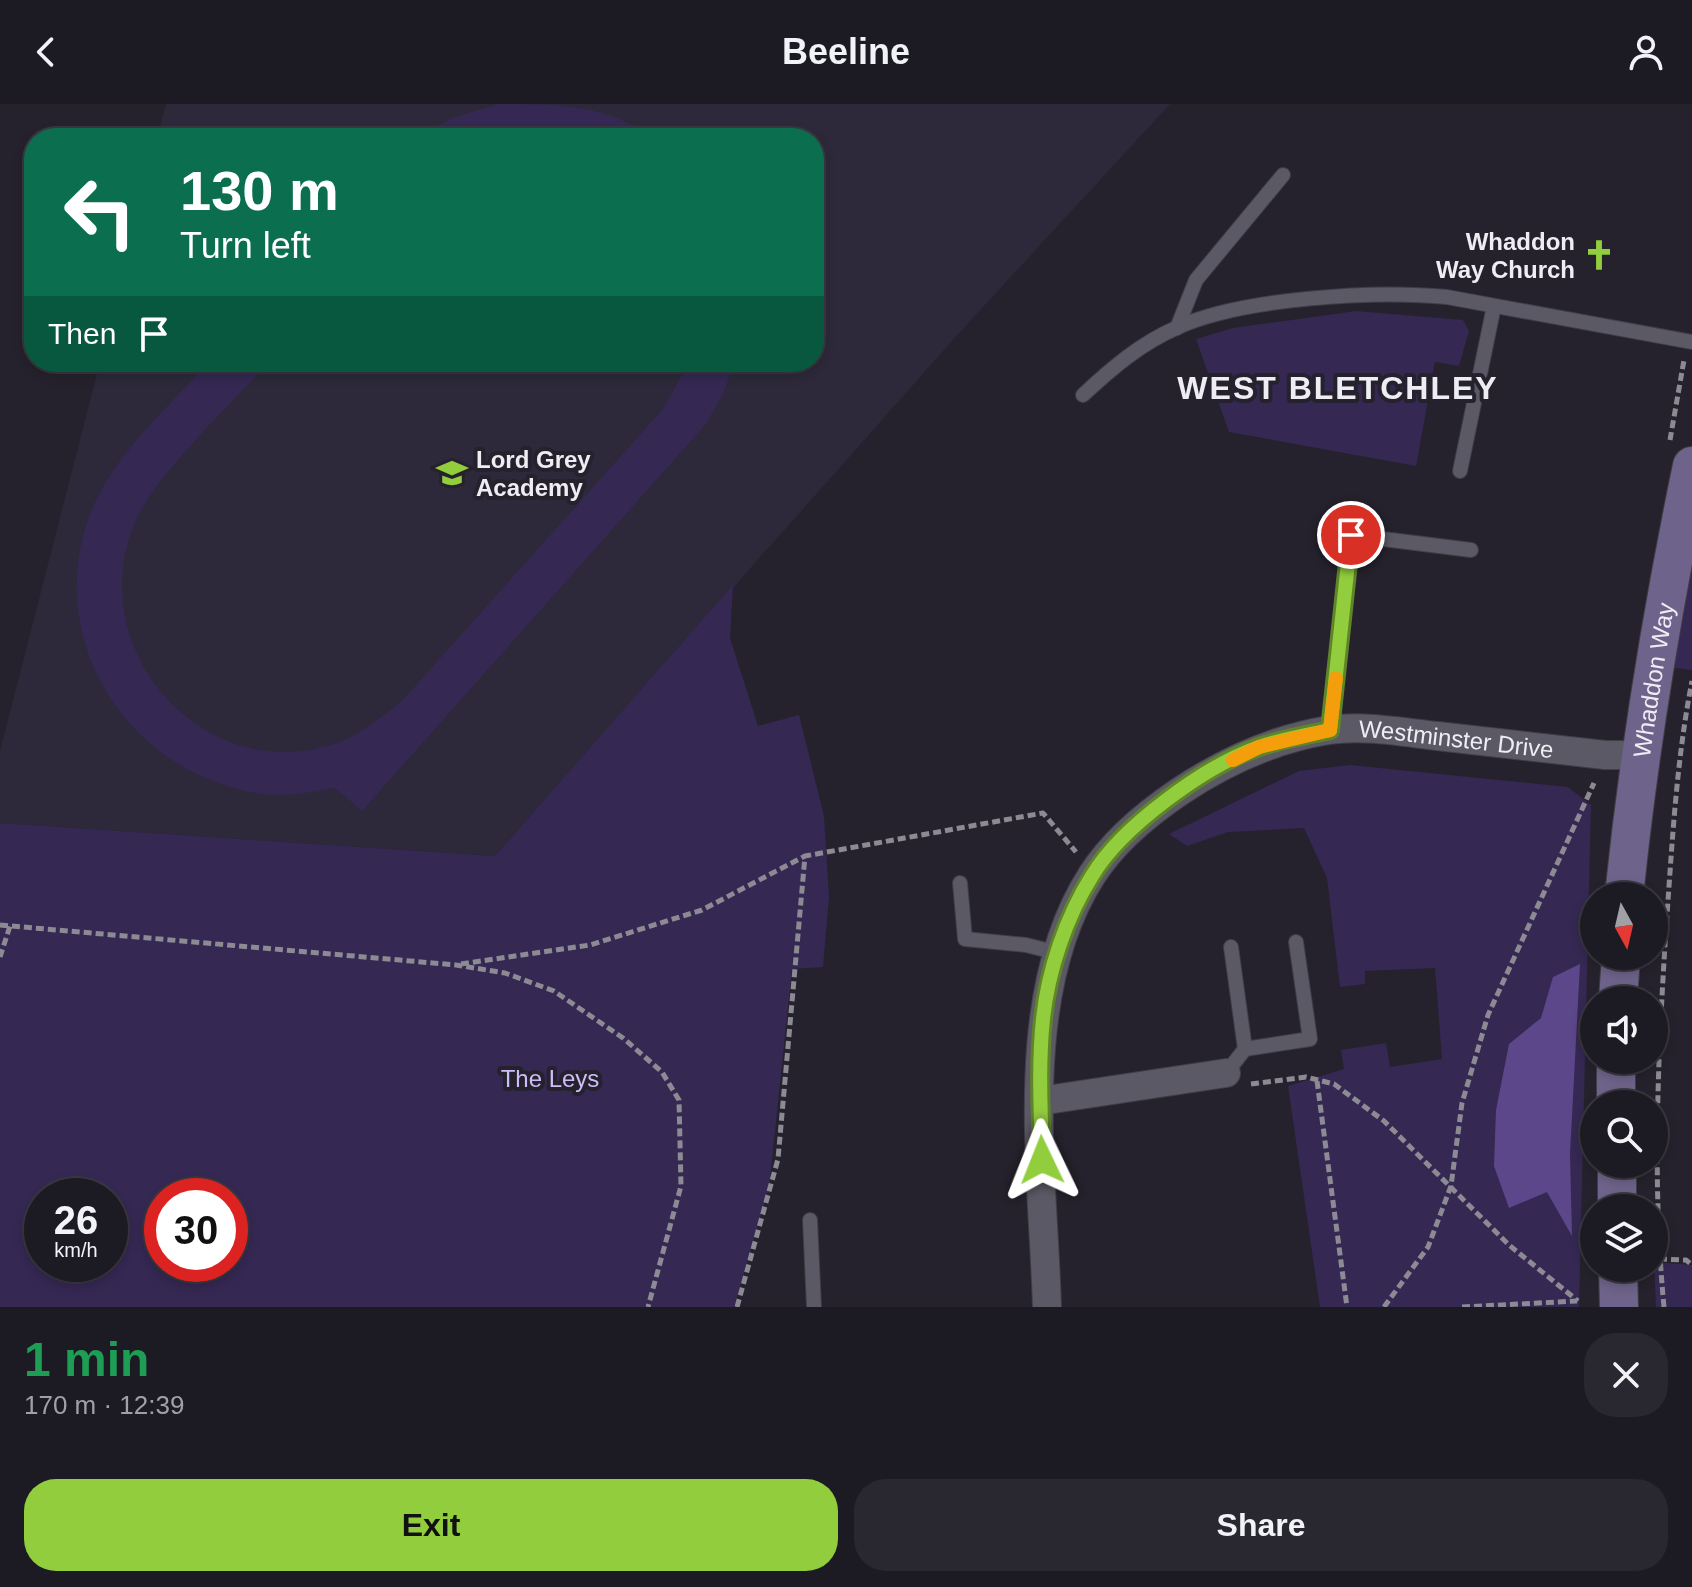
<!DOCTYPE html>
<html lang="en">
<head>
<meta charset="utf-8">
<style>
	body { margin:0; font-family:Arial,sans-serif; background:#29272f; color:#f1f3f6; height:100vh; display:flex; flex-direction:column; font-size:30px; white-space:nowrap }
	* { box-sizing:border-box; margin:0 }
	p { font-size:26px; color:#a0a1a5 }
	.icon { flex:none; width:44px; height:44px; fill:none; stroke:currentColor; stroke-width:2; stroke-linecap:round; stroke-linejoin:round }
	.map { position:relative; height:1203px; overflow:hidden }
	.panel { display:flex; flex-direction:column; background:#1c1a22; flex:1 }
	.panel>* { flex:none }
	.hud { position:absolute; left:24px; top:24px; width:800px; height:244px; border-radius:32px; box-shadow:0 4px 12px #0003,0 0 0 2px #3a3840; background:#0b6e4f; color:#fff; overflow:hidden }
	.needle { width:52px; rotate:172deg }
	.fabs { position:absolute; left:1580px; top:778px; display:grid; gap:16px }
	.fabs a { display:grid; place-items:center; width:88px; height:88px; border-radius:50%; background:#1c1a22; box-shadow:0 4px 12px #0003,0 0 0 2px #3a3840; font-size:40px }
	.speed { position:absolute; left:24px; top:1074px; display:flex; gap:16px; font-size:40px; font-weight:700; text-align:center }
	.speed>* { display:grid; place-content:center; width:104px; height:104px; border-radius:50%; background:#1c1a22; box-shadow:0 4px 12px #0003,0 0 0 2px #3a3840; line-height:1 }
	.speed small { font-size:20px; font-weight:400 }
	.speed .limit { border:12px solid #d22; background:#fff; color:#111 }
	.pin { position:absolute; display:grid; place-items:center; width:68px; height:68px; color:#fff; margin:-34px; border:4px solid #fff; border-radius:50%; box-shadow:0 2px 8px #0007 }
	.me { position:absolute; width:88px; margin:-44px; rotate:358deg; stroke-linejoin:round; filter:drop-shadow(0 0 6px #0008) }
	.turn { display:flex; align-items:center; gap:28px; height:168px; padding:0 24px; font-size:36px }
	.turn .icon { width:104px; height:104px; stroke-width:2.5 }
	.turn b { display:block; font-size:56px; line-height:68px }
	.then { display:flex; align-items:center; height:76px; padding:0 24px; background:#0003; gap:16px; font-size:30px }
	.round { display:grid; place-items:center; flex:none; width:84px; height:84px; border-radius:32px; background:#29272f }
	.head { display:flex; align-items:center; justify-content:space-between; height:136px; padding:0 24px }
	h1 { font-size:48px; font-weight:700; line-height:60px; color:#1e9e55 }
	.action { display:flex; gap:16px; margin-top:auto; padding:16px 24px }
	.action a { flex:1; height:92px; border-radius:32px; background:#92cd3e; color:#111; font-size:32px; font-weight:700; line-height:92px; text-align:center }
	.action a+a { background:#29272f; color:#f1f3f6 }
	header { display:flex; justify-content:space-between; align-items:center; height:104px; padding:0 24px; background:#1c1a22; font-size:36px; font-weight:700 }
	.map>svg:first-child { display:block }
</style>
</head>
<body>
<header><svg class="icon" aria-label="back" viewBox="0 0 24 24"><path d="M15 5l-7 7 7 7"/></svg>Beeline<svg class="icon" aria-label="person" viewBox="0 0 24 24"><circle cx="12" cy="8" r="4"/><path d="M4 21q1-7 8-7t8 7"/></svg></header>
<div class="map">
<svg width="1692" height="1203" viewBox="0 0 1692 1203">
	<rect width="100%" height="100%" fill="#25222d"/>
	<polygon fill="#2d293a" points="166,0 1170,0 960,228 495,752 0,719 0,647 100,258 814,258 814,34 157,34"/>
	<g fill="#352853" fill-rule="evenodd">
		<path d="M499 0C558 0 604 0 655 34H419L451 14Z"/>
		<polygon points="1356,207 1463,216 1469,227 1459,262 1435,258 1416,362 1229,328 1196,235 1233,224"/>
		<path d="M209 258H269C232 299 153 373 134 421 83 546 203 683 334 640 359 632 380 614 401 598L663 305 689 258H735L723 290 706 320 362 707 335 684C311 688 287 693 263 690 136 673 47 547 86 422 105 358 165 307 209 258Z"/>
		<polygon points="1692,441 1692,566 1658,562"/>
		<path d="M733 481 730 534 758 622 799 611 824 712 829 793 823 863 792 865 769 1084 734 1203H0V719L495 752ZM110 1092V1160H42V1092ZM230 1092V1160H162V1092Z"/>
		<polygon points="1350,661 1568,683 1591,701 1579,1203 1320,1203 1288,982 1344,965 1341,946 1386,939 1390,963 1442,955 1435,864 1365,867 1365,880 1340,883 1327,774 1304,724 1228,728 1187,742 1169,730 1299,667"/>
		<polygon points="1654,1158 1692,1161 1692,1203 1656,1203"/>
	</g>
	<polygon fill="#5c478a" points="1580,860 1570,1050 1572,1132 1547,1088 1509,1104 1494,1062 1496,1006 1509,940 1541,914 1553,873"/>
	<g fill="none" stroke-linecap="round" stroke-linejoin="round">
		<defs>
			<g id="lane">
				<polyline points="1177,224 1196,176 1283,71"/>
				<path d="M1083 291C1112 264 1140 240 1176 224 1241 194 1375 186 1447 193L1692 238"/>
				<polyline points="1460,367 1494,202"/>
				<polyline points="1330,626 1351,431 1471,446"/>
				<polyline points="960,779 965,835 1026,841 1058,849"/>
				<polyline points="1245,945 1310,935 1296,838"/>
				<polyline points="1226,969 1245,945 1231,843"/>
				<polyline points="810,1116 814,1203"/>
			</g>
			<g id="street">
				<polyline points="1040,997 1226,969"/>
				<path id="s1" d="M1047 1203C1043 1067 1015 890 1092 771 1113 738 1148 709 1179 688 1225 657 1273 635 1329 626 1364 621 1402 628 1437 632 1493 638 1549 645 1605 651H1638"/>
			</g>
			<g id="secondary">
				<path id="s2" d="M1624 792C1639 646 1662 506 1692 362"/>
				<polyline points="1618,896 1621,852"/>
				<polyline points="1616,956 1616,1000"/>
				<polyline points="1617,1060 1617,1104"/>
				<polyline points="1618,1164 1619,1203"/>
			</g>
		</defs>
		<use href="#lane" stroke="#403e46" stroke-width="16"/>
		<use href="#street" stroke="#403e46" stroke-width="30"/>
		<use href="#secondary" stroke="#403e46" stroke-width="40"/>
		<g stroke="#8c8a93" stroke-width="5" stroke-dasharray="8 4" stroke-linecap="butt">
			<polyline points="1670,336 1684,256"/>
			<polyline points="0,821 456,861 505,869 554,887 623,934 662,968 679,996 681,1082 648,1203"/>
			<polyline points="0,853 10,822"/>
			<polyline points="461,860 590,841 702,806 805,752"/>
			<polyline points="1317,977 1347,1203"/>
			<polyline points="1251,980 1306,973 1334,980 1384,1017 1509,1141 1578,1197"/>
			<polyline points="1659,1155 1686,1156 1692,1161"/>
			<polyline points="737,1203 778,1055 805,752 1043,709 1076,748"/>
			<polyline points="1384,1203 1428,1143 1451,1082 1462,999 1488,911 1594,679"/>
			<polyline points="1462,1203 1577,1197"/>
			<path d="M1664 1203C1652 1078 1658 951 1666 825 1672 743 1676 658 1692 577"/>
		</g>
		<use href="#lane" stroke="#5b5965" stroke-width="14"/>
		<use href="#street" stroke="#5b5965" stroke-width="28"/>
		<use href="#secondary" stroke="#6e638a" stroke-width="38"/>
	</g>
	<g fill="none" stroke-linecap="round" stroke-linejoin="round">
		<defs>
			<path id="route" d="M1042 1056C1041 1010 1038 962 1043 915 1048 867 1066 813 1092 772 1121 723 1205 662 1259 643 1282 635 1307 631 1330 626L1351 431"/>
		</defs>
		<use href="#route" stroke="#5f8528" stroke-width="20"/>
		<use href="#route" stroke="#92cd3e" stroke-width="14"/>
		<polyline stroke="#f59e0b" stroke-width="14" points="1233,656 1259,643 1330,626 1336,574"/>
	</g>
	<defs>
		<symbol id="church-bare" viewBox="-9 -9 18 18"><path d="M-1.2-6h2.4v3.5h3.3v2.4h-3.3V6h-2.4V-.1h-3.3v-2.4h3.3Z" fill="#92cd3e" stroke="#25222d" stroke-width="2.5" paint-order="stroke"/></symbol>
		<symbol id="school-bare" viewBox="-9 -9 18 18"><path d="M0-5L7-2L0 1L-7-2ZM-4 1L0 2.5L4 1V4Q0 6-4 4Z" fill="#92cd3e" stroke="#25222d" stroke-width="2.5" paint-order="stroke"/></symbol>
	</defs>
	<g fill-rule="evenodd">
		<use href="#church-bare" x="1577" y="129" width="44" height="44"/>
		<use href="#school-bare" x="430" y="347" width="44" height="44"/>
	</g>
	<g text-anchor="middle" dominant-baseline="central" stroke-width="8" stroke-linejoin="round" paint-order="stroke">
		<g font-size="24" font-weight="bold" fill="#efedf4" stroke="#25222d" text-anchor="end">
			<text x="1575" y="137">Whaddon<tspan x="1575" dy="28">Way Church</tspan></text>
			<text x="476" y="355" text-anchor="start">Lord Grey<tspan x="476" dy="28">Academy</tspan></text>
		</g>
		<g font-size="24" fill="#efedf4" stroke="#25222d">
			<text stroke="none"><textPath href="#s2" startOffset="218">Whaddon Way</textPath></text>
			<text stroke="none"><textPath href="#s1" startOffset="854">Westminster Drive</textPath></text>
		</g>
		<g font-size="24" fill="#ccbdf8" stroke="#25222d">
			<text x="550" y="974">The Leys</text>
		</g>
		<g font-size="32" font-weight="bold" letter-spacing="2" fill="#efedf4" stroke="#25222d">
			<text x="1338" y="284">WEST BLETCHLEY</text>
		</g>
	</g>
</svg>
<div class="fabs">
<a><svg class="needle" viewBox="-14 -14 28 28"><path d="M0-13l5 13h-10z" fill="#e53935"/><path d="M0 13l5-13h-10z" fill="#a0a1a5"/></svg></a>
<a><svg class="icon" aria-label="sound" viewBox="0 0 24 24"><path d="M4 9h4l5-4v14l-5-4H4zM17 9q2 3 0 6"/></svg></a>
<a><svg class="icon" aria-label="search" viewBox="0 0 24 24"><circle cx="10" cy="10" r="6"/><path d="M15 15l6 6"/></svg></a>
<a><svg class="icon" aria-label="layers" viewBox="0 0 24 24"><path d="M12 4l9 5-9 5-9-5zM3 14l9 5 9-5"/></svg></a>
</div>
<div class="speed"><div>26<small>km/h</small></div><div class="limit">30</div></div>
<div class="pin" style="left:1351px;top:431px;background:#d93025"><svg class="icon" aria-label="arrive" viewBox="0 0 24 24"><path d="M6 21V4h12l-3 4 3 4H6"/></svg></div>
<svg class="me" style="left:1042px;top:1056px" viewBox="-20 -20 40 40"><path d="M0-17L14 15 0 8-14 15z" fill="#92cd3e" stroke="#fff" stroke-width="4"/></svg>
<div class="hud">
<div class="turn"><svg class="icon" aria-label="left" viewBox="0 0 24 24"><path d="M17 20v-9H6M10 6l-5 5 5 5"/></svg><div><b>130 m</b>Turn left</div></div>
<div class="then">Then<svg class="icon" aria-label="arrive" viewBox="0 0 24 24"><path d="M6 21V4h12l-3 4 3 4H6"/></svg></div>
</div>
</div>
<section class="panel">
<div class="head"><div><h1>1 min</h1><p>170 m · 12:39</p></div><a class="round"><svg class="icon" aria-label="close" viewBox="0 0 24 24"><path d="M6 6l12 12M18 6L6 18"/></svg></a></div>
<div class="action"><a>Exit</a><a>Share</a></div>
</section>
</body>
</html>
